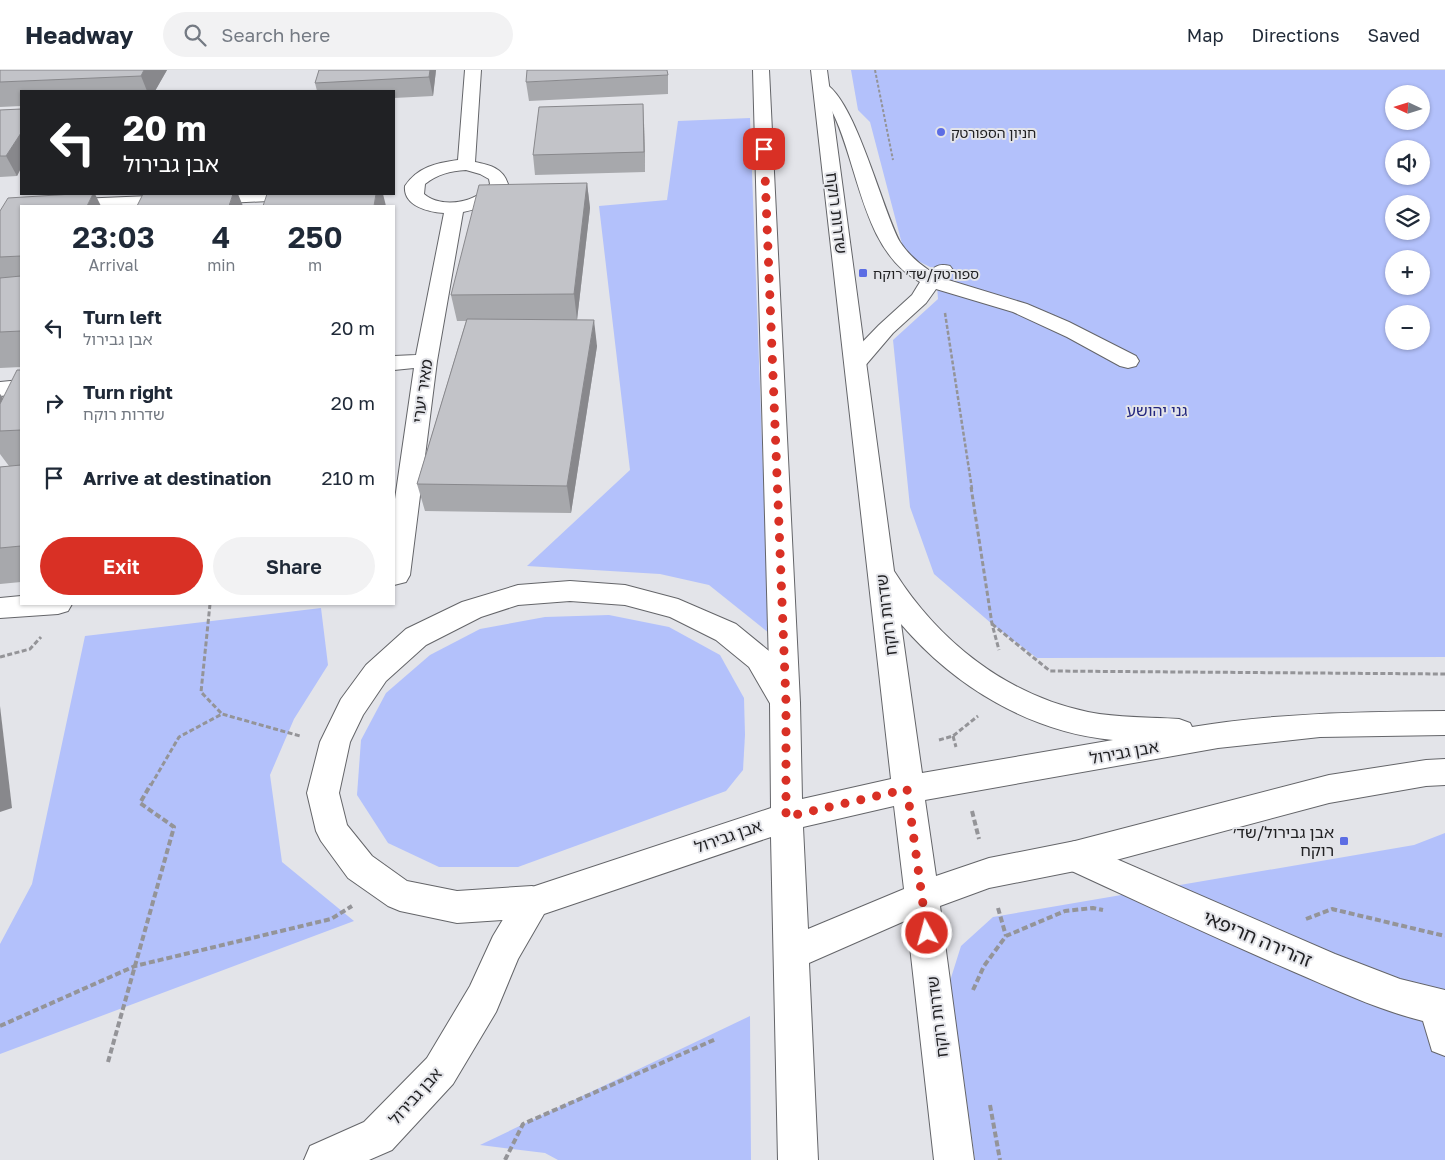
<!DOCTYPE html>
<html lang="en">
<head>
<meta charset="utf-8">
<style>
	body { margin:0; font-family:"Golos Text","Noto Sans Hebrew",sans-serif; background:#f2f2f3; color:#1f2937; height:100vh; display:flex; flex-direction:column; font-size:19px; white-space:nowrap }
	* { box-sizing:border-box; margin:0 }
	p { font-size:16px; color:#747a83 }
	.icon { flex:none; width:28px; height:28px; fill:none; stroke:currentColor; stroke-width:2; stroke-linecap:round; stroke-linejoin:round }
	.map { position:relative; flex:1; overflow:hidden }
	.sheet { position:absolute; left:20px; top:135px; width:375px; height:400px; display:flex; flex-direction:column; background:#fff; border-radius:0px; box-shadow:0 1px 4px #0004 }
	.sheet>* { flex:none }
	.guide { position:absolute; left:20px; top:20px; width:375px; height:105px; border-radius:0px; box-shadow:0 1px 4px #0004; background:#202124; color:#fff; overflow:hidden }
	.needle { width:32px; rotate:274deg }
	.buttons { position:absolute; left:1385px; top:15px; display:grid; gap:10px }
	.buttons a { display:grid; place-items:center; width:45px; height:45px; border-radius:50%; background:#fff; box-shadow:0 1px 4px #0004; font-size:25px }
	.pin { position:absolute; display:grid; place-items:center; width:42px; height:42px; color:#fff; margin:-21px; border-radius:10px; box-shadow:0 2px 8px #0006 }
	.me { position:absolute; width:55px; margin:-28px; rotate:353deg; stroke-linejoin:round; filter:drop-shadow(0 0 4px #0008) }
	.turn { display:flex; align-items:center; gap:18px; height:105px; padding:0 20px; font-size:22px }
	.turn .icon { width:65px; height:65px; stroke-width:2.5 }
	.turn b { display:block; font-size:35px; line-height:42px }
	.eta { display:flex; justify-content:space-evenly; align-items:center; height:85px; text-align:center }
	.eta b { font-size:30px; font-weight:600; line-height:35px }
	.button { display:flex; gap:10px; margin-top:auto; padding:10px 20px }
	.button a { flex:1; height:58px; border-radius:30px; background:#d93025; color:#fff; font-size:20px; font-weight:600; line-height:58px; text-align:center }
	.button a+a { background:#f2f2f3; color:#1f2937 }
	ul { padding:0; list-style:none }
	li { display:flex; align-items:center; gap:15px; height:75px; padding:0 20px }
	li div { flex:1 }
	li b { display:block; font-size:19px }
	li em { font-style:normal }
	header { display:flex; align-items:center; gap:30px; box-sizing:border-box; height:70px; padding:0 25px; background:#fff; border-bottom:1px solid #e0e1e3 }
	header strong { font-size:24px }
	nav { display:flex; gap:28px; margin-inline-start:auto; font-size:18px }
	.search { width:350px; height:45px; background:#f2f2f3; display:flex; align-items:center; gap:12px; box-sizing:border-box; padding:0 18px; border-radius:28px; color:#747a83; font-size:19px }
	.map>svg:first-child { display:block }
</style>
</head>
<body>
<header>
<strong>Headway</strong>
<div class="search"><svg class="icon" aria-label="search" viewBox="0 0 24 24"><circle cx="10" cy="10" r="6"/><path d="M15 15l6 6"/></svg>Search here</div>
<nav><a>Map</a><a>Directions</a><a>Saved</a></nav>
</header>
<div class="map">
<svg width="1445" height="1090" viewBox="0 0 1445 1090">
	<rect width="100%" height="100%" fill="#e3e4e9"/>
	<g fill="#b3c1fb" fill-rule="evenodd">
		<path d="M851 0H1445V587L1037 588 992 554 934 504 910 437 893 270 938 229 936 200 912 188 902 174 870 52 858 40ZM1394 24H1421V51H1394ZM1394 79H1421V106H1394ZM1394 134H1421V161H1394ZM1394 189H1421V216H1394ZM1394 244H1421V271H1394Z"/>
		<polygon points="750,48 769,563 709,515 660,504 527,496 630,400 599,136 667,130 678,51"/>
		<polygon points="321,538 328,595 294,649 270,705 282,792 354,851 0,984 0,874 32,814 85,566"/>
		<polygon points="609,545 669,557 720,585 744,628 745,665 743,700 726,721 518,797 439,797 388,773 357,725 361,670 386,623 430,585 480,559 545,547"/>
		<polygon points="1445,763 1445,1090 975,1090 950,911 961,876 993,847 1414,775"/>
		<polygon points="750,946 751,1090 558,1090 545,1083 480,1075"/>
	</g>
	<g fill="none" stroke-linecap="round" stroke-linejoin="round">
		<defs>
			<g id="minor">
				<path d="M465 0H481L475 92C490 95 503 98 508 114 497 132 482 138 463 142L437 291 410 505 406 512 394 515V436L414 298 394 300V286L416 285 444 143C429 142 403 136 405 116 418 97 436 93 458 90ZM466 100 480 104 489 109 490 114C478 133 441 139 424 124L425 114C438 104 450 101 466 100Z"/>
				<path d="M821 12C853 20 882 140 900 172 908 184 918 193 930 201 937 195 941 194 950 196L953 200 945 209 1027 234 1069 252 1136 286 1139 291 1136 296 1128 298 1120 296 1067 267 1013 242 936 219 926 233 893 263 864 297 856 299 848 297 845 292 848 287 879 255 912 225 920 212C862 181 859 95 832 41 828 32 819 25 813 17L815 14Z"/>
				<polygon points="198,124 318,124 315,128 309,129 165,136 45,136 48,132 54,130"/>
				<polygon points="21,310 21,324 0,326 0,312"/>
				<polygon points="570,511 625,515 678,529 736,554 769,581 800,633 795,642 785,645 775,642 749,597 716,570 670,547 625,535 570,531 518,535 481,547 426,575 386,611 363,645 350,672 339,723 347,755 372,786 407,811 457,821 532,816 544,821 549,832 544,843 532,848 457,853 400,841 388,836 348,808 321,771 316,761 307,723 320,672 341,629 366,595 406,559 462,532 518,515"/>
				<polygon points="21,526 21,534 72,534 68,541 58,544 0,548 0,528"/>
				<path d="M1075 771 1335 884 1400 909 1445 920V986L1432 981 1423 951C1378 940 1334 919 1292 901 1215 868 1139 832 1063 797L1059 786 1063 775Z"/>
			</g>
			<path id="major" d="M753 0H769L800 633 802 729 891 709 811 0H827L894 501C938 571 1006 625 1088 642 1118 648 1149 647 1179 649L1190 653 1192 657C1275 643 1360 642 1445 641V665L1320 667 1218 678 925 730 936 806 989 788 1075 771 1329 705 1426 690 1445 689V715L1426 716 1329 733 1075 801 989 818 940 836 974 1090H934L907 850 809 893 818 1090H778L771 767 544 844 518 889 496 942 453 1014 392 1080 369 1090H304L310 1076 364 1052 427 988 470 916 493 866 520 821 771 738 770 633ZM901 554C955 617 1030 662 1113 670L922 703ZM894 736 904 819 808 859 803 757Z"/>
		</defs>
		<use href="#minor" stroke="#646569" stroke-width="2"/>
		<use href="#major" stroke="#646569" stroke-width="2"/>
		<polyline stroke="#949498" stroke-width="2" stroke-dasharray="3 2" stroke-linecap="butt" points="875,0 893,90"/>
		<polyline stroke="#949498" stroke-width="2.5" stroke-dasharray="4 2" stroke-linecap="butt" points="945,243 972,419"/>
		<g stroke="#949498" stroke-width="3" stroke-dasharray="5 2.5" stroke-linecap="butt">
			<polyline points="971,417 992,554 999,580"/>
			<polyline points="210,534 201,622 222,644"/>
			<polyline points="992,554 1050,601 1445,604"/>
			<polyline points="0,587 30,579 41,567"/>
			<polyline points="953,666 956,677"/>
			<polyline points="939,670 953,666 978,646"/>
			<polyline points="151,715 179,667 222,644 300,666"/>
		</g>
		<g stroke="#949498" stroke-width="4" stroke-dasharray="6 3" stroke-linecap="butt">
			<polyline points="972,741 979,769"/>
			<polyline points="998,838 1006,866"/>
			<polyline points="1306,849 1332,839 1445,866"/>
			<polyline points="973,920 984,896 1006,866 1065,841 1093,838 1103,840"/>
			<polyline points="0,956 135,896 331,849 352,836"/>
			<polyline points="108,992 174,757 140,733 151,714"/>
			<polyline points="990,1035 1000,1090"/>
			<polyline points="505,1090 523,1054 716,969"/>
		</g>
		<use href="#minor" fill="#fff" fill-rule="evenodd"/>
		<use href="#major" fill="#fff" fill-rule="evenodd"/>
	</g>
	<g fill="#a7a8ac">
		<polygon points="0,0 167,0 155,21 21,21 21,36 0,37"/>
		<polygon points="319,0 436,0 433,26 394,28 394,21 317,21 315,13"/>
		<polygon points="668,5 668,24 529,31 526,12"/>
		<polygon points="21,39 21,98 17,106 0,107 0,40"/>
		<polygon points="644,53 645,102 535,105 533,85"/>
		<polygon points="587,113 590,138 577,250 597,276 571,443 425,441 417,414 466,251 457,251 451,225"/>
		<polygon points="21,136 21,297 0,298 0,141"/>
		<polygon points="21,300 21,512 0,514 0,397 9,396 0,384 0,324 3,328"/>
	</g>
	<g fill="#88888c">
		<polygon points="144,0 167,0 155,21 147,21 141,6"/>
		<polygon points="430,0 436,0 433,26 429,7"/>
		<polygon points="643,34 644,53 645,102 644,82"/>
		<polygon points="21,63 21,98 17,106 6,86"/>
		<polygon points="587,113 590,138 577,250 574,224"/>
		<polygon points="93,124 95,124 101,136 87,136"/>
		<polygon points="233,124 238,124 243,136 229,136"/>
		<polygon points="376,124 383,124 386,136 374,136"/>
		<polygon points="594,250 597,276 571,443 567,416"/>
		<polygon points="0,324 10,339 0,358"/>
		<polygon points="0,636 12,738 0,742"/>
	</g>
	<g fill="#c2c3c8" stroke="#88888c">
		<polygon points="0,0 144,0 141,6 0,12"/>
		<polygon points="319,0 430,0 429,7 315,13"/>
		<polygon points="527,0 667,0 668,5 526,12"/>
		<polygon points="643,34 644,82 533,85 539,37"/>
		<polygon points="21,39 21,63 6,86 0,86 0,40"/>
		<polygon points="587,113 574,224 451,225 479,115"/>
		<polygon points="73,124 93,124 87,136 21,136 21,186 0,187 0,141 8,128"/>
		<polygon points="143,124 233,124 229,136 137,136"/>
		<polygon points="267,124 376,124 374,136 263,136"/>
		<polygon points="21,206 21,261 0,262 0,208"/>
		<polygon points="467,249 594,250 567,416 417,414"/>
		<polygon points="17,300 21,300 21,360 0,361 0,334"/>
		<polygon points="21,395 21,476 0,478 0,397"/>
	</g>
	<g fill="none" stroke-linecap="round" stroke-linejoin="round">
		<polyline stroke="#d93025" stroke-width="9" stroke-dasharray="0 16.2" points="764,79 786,632 786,747 907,719 927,863"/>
	</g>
	<g fill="#5c6de4" stroke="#e3e4e9" stroke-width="2">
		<circle cx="941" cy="62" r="5"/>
		<rect x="858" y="198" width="10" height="10" rx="2.5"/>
		<rect x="1339" y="766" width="10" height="10" rx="2.5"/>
	</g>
	<g text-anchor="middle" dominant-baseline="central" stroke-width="4" stroke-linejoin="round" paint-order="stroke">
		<g font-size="14" fill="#212123" stroke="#e3e4e9" text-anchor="start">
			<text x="951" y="62">חניון הספורטק</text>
			<text x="873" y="203">ספורטק/שד׳ רוקח</text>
		</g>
		<g font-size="16" fill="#212123" stroke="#e3e4e9">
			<text transform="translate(837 143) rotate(83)">שדרות רוקח</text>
			<text transform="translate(422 321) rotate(-82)">מאיר יערי</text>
			<text transform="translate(886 545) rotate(-97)">שדרות רוקח</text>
			<text transform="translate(1124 682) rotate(-10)">אבן גבירול</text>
			<text transform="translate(728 766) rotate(-19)">אבן גבירול</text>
			<text transform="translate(937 947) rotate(-97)">שדרות רוקח</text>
			<text transform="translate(415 1026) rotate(-48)">אבן גבירול</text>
		</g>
		<g font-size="16" fill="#23277e" stroke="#e3e4e9">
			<text x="1157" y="340">גני יהושע</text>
		</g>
		<g font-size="16" fill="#212123" stroke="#e3e4e9" text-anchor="end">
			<text x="1334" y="762">אבן גבירול/שד׳<tspan x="1334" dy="18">רוקח</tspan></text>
		</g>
		<g font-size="19" fill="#212123" stroke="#e3e4e9">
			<text transform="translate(1258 868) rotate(23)">זהרירה חריפאי</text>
		</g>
	</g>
</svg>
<div class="buttons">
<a><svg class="needle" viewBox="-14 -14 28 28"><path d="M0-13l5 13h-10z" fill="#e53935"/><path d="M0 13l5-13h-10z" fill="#747a83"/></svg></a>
<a><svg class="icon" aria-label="sound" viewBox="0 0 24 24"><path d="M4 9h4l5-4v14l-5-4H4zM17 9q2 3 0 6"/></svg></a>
<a><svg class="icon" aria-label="layers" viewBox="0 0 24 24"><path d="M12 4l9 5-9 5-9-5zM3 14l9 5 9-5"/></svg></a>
<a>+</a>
<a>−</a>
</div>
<div class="pin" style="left:764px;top:79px;background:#d93025"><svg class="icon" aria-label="arrive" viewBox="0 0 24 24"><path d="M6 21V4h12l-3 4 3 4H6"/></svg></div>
<svg class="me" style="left:927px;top:863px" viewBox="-20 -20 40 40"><circle r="17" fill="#d93025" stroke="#fff" stroke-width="3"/><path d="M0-11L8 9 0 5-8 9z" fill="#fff"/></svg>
<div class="guide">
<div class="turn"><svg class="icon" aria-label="left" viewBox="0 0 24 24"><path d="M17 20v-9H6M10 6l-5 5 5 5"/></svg><div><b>20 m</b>אבן גבירול</div></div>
</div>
<section class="sheet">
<div class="eta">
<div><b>23:03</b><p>Arrival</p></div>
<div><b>4</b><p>min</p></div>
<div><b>250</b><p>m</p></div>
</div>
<ul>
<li><svg class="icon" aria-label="left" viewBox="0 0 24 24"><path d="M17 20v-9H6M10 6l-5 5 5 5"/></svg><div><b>Turn left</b><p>אבן גבירול</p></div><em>20 m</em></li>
<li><svg class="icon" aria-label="right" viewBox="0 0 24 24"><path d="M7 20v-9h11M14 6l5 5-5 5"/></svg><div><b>Turn right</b><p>שדרות רוקח</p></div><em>20 m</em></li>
<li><svg class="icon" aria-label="arrive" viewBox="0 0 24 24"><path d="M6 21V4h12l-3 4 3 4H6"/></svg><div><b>Arrive at destination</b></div><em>210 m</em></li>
</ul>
<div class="button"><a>Exit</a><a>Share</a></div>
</section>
</div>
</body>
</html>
